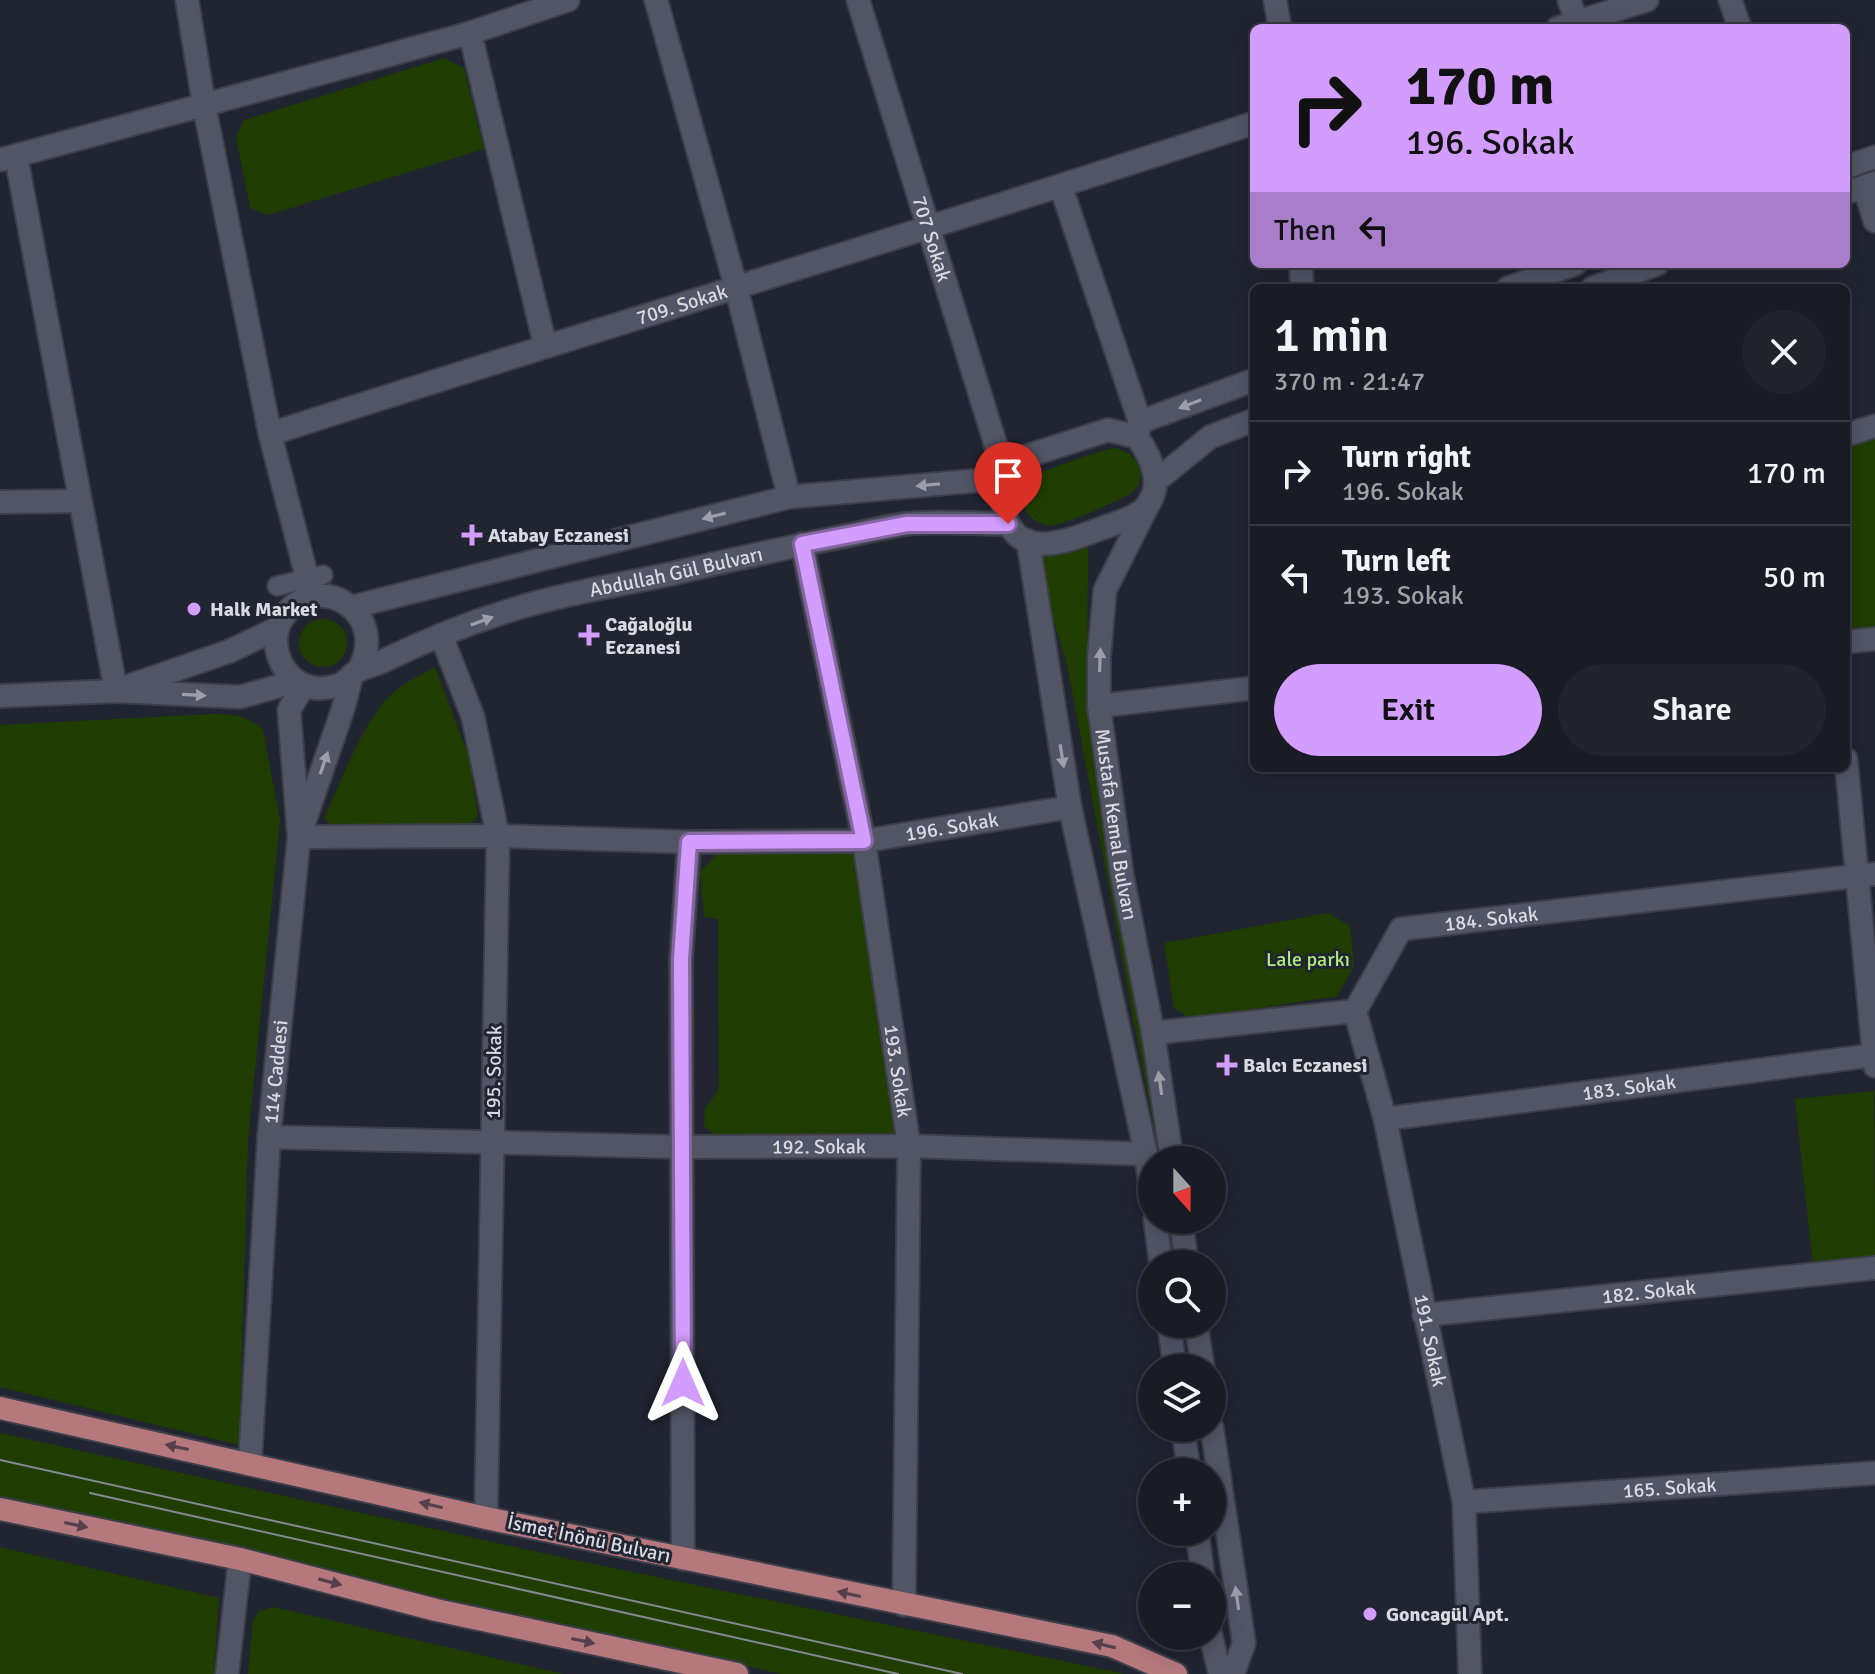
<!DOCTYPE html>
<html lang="en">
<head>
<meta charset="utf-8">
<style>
	body { margin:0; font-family:Signika,sans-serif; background:#22242d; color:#f1f3f6; height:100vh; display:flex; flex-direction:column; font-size:30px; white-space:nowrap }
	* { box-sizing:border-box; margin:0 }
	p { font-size:26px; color:#9fa1a7 }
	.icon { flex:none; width:44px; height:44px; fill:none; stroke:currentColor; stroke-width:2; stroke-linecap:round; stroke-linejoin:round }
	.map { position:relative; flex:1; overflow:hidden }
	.drawer { position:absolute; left:1250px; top:284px; width:600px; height:488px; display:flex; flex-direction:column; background:#191b25; border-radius:12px; box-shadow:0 4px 20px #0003,0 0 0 2px #373942 }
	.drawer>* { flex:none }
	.top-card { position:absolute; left:1250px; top:24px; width:600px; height:244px; border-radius:12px; box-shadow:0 4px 20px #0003,0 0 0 2px #373942; background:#d29dfd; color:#111; overflow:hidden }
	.needle { width:52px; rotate:159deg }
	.tools { position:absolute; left:1138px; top:1146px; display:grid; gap:16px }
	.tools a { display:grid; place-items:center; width:88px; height:88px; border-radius:50%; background:#191b25; box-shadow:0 4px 20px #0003,0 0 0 2px #373942; font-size:40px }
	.pin { position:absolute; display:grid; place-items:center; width:68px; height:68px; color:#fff; margin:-82px -34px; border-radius:50% 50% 50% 0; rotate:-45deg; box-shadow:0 0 8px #0007 }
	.pin .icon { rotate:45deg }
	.me { position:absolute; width:88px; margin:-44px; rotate:0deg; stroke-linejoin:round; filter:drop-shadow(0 0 6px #0008) }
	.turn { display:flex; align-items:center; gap:28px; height:168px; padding:0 24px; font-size:36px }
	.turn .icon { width:104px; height:104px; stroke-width:2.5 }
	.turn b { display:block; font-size:56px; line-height:68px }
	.then { display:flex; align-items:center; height:76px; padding:0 24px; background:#0003; gap:16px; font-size:30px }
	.round { display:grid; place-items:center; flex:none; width:84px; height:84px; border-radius:42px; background:#22242d }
	.summary { display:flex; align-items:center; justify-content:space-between; height:136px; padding:0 24px }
	h1 { font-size:48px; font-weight:600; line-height:60px }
	.action { display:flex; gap:16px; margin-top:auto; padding:16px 24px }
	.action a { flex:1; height:92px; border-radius:48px; background:#d29dfd; color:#111; font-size:32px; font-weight:600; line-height:92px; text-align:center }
	.action a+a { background:#22242d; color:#f1f3f6 }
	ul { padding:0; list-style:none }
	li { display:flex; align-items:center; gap:24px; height:104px; padding:0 24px; border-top:2px solid #373942 }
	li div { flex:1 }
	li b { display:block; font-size:30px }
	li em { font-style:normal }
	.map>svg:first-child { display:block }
</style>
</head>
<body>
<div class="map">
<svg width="1875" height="1674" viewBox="0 0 1875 1674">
	<rect width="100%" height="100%" fill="#212431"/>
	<g fill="#203d00">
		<polygon points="444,58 464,68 484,149 268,215 250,208 236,137 244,120"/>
		<polygon points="1875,426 1875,639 1846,642 1846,435"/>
		<path d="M1113 448C1134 449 1153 477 1131 493 1122 500 1065 524 1054 525 1043 527 1034 521 1027 513 1013 478 1043 471 1069 462 1083 457 1098 452 1113 448Z"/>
		<polygon points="1088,546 1087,678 1164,1114 1170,1160 1160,1160 1067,664 1034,556"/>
		<circle cx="323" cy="643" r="24"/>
		<path d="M435 667 469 757 478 816 468 826 331 825 324 818C341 782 359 732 384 702 397 686 418 676 435 667Z"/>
		<path d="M212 714C233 714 248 715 263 730L280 820 248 1140 239 1445 0 1387V725Z"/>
		<polygon points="853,852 879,931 904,1143 724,1142 704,1126 705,1109 719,1089 718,919 704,917 700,872 717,854 832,854"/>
		<polygon points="1328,913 1350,926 1354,966 1337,996 1191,1019 1174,1008 1164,943"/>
		<polygon points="1874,1091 1875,1260 1813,1266 1795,1099"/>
		<polygon points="0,1433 570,1559 1126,1674 782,1674 0,1501"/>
		<polygon points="0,1547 219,1598 214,1674 0,1674"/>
		<polygon points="274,1607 563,1674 248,1674 253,1621 259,1611"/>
	</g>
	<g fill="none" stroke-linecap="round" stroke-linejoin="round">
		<defs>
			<polyline id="pedestrian" points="277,586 323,575"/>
			<g id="minor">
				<polyline points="187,0 204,105 270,434"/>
				<polyline points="656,0 736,287 789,497"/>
				<path id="s1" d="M858 0 1006 478"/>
				<polyline points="1569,0 1577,22"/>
				<polyline points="1730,0 1740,28"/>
				<polyline points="1558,28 1647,0"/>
				<polyline points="470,33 545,345"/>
				<polyline points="16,156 116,691"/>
				<polyline points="1061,187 1140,422"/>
				<polyline points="1864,187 1875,221"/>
				<polyline points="1846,435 1875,426"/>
				<polyline points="0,502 79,501"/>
				<path id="s2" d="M802 544 864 841 909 1146 904 1605"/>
				<path id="s3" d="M312 597 270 434C598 328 927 231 1254 123"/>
				<polyline points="441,635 473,717 498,836 486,1518"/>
				<polyline points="1846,642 1875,639"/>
				<polyline points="1099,706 1254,688"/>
				<polyline points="1846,759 1875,1066"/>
				<path id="s4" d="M299 837 498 836 689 842 864 841 1070 807"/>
				<path id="s5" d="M1355 1011 1385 1119 1464 1502 1470 1674"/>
				<path id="s6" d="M1153 1033 1355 1011 1401 929 1875 874"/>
				<path id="s7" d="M1385 1119 1875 1055"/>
				<path id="s8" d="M269 1137 681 1147 909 1146 1146 1154"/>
				<path id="s9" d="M1424 1315 1875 1268"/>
				<path id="s10" d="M1464 1502 1875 1473"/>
				<polyline points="683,1559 681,959 689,842"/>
			</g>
			<g id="tertiary">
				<polyline points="1275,0 1280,28"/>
				<polyline points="0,160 470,33 568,0"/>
				<polyline points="1301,264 1302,288"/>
				<path id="s11" d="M250 1463 269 1137 299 837 289 710 304 685"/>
				<polyline points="227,1674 240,1559"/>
			</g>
			<g id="secondary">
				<polyline points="1846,167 1875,157"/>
				<polyline points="1846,193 1875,183"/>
				<polyline points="1508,288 1575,264"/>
				<polyline points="1593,288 1657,264"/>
				<path d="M1108 430 1137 437C1152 458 1166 489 1143 510 1131 520 1112 524 1097 530 1061 544 1012 561 1003 505 999 485 1009 470 1024 457Z"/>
				<polyline points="1137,437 1140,422 1254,380"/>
				<polyline points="1156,481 1210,437 1254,420"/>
				<path id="s12" d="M1152 497 1105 590 1099 657V706L1122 875 1153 1033 1172 1160"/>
				<polyline points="1028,541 1070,807 1146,1154 1152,1201"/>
				<polyline points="352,607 789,497 1006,478"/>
				<path id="s13" d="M358 671C393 612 314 566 282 619 266 646 284 684 315 688 323 689 332 687 339 685 347 682 351 674 358 671 365 667 374 665 381 662 426 640 473 621 521 607 571 592 624 584 675 573 730 560 785 548 840 537 862 533 883 527 905 524 938 520 974 524 1008 524"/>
				<polyline points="126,687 230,651 278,628"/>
				<polyline points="0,696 116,691 240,697 297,681"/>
				<polyline points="299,837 343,709 351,678"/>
				<polyline points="1155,1220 1161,1264"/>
				<polyline points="1181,1220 1187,1264"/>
				<polyline points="1169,1324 1175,1368"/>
				<polyline points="1196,1324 1203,1368"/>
				<polyline points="1183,1428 1189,1472"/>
				<polyline points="1212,1428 1244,1643 1233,1674"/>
				<polyline points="1197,1532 1203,1576"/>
				<polyline points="1211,1636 1220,1674"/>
			</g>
			<g id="primary">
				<polyline points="0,1408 486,1518 1112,1646 1176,1674"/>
				<polyline points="0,1509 240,1559 436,1610 737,1674"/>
			</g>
		</defs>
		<use href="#pedestrian" stroke="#3c3e49" stroke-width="22"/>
		<use href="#minor" stroke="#3c3e49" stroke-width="26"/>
		<use href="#tertiary" stroke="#3c3e49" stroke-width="26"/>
		<use href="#secondary" stroke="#3c3e49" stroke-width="26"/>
		<use href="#primary" stroke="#3c3e49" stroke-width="26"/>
		<use href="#pedestrian" stroke="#525564" stroke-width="18"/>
		<use href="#minor" stroke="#525564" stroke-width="22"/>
		<use href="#tertiary" stroke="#525564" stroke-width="22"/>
		<use href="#secondary" stroke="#525564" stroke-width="22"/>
		<use href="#primary" stroke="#b4787d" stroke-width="22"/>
		<g stroke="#858892" stroke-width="2">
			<polyline points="0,1460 962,1674"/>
			<polyline points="90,1493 898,1674"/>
		</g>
	</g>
	<defs><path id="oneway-solid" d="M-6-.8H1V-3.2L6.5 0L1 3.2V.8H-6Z" transform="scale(2)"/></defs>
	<g fill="#9c9faa">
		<use href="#oneway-solid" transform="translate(1190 404) rotate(159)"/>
		<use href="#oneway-solid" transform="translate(928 485) rotate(175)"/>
		<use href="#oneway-solid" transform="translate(714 516) rotate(166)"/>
		<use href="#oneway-solid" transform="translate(482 621) rotate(-20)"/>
		<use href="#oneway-solid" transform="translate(1100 660) rotate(-88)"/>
		<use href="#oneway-solid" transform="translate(194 695) rotate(3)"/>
		<use href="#oneway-solid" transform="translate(1062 756) rotate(81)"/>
		<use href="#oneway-solid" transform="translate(324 763) rotate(-71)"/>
		<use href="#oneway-solid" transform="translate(1160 1083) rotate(-98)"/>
		<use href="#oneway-solid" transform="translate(1237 1598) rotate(-98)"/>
	</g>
	<g fill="#54414c">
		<use href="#oneway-solid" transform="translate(177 1447) rotate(-168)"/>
		<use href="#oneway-solid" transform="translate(431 1505) rotate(-167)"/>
		<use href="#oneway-solid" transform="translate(76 1525) rotate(12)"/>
		<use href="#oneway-solid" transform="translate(330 1582) rotate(15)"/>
		<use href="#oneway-solid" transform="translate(849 1594) rotate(-168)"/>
		<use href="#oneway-solid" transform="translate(583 1641) rotate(12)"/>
		<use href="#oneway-solid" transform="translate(1104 1645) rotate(-166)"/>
	</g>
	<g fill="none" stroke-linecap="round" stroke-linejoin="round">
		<defs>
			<polyline id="route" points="683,1383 681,959 689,842 864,841 802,544 907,524 1008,524"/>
		</defs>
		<use href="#route" stroke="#8866a4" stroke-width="20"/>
		<use href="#route" stroke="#d29dfd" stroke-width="14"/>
	</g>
	<g fill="#d29dfd" stroke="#212431" stroke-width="3">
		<path d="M468 523h8v8h8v8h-8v8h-8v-8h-8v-8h8z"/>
		<circle cx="194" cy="609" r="8"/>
		<path d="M585 623h8v8h8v8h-8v8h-8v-8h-8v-8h8z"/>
		<path d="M1223 1053h8v8h8v8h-8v8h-8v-8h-8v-8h8z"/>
		<circle cx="1370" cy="1614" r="8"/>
	</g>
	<g text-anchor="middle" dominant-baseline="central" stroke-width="6" stroke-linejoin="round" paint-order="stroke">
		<g font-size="20" fill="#d9dbe4" stroke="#212431">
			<text stroke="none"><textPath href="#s1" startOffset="250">707 Sokak</textPath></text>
			<text stroke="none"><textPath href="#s3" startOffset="600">709. Sokak</textPath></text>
			<text stroke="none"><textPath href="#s13" startOffset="622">Abdullah Gül Bulvarı</textPath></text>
			<text stroke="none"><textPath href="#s12" startOffset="340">Mustafa Kemal Bulvarı</textPath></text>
			<text stroke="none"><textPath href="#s4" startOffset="654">196. Sokak</textPath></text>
			<text stroke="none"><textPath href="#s6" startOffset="388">184. Sokak</textPath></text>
			<text stroke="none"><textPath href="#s11" startOffset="392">114 Caddesi</textPath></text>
			<text stroke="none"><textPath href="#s2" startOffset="536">193. Sokak</textPath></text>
			<text transform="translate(494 1072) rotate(-89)">195. Sokak</text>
			<text stroke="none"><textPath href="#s7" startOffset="246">183. Sokak</textPath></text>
			<text stroke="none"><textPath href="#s8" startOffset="550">192. Sokak</textPath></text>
			<text stroke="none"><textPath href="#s9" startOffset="226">182. Sokak</textPath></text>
			<text stroke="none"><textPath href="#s5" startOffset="338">191. Sokak</textPath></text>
			<text stroke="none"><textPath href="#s10" startOffset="206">165. Sokak</textPath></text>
			<text transform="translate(589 1539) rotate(12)">İsmet İnönü Bulvarı</text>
		</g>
		<g font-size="20" font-weight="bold" fill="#d9dbe4" stroke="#212431" text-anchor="start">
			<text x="488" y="535">Atabay Eczanesi</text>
			<text x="210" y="609">Halk Market</text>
			<text x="605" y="624">Cağaloğlu<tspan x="605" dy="23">Eczanesi</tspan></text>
			<text x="1243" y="1065">Balcı Eczanesi</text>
			<text x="1386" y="1614">Goncagül Apt.</text>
		</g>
		<g font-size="20" fill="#afeb80" stroke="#212431">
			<text x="1308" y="959">Lale parkı</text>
		</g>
	</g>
</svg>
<div class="tools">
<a><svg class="needle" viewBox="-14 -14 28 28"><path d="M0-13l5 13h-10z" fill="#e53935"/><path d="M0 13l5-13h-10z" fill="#9fa1a7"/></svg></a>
<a><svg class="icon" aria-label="search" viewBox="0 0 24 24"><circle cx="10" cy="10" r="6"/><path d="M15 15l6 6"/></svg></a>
<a><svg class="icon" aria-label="layers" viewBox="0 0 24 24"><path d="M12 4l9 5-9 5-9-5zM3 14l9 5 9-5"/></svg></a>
<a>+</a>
<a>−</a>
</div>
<div class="pin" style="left:1008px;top:524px;background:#d93025"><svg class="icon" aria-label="arrive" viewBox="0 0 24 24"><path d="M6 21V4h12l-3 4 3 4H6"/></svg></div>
<svg class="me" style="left:683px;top:1383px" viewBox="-20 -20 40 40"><path d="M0-17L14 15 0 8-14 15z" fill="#d29dfd" stroke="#fff" stroke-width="4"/></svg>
<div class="top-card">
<div class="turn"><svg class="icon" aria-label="right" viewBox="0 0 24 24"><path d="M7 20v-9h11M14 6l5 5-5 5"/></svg><div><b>170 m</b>196. Sokak</div></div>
<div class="then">Then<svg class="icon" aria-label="left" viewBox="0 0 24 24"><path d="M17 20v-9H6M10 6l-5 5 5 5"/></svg></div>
</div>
<section class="drawer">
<div class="summary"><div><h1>1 min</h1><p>370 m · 21:47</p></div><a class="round"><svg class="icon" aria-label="close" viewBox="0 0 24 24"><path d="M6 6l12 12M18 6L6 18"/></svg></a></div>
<ul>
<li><svg class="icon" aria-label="right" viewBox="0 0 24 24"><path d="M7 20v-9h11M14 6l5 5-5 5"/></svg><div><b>Turn right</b><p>196. Sokak</p></div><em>170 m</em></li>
<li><svg class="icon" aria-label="left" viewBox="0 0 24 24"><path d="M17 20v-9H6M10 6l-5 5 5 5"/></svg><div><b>Turn left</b><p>193. Sokak</p></div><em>50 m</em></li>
</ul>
<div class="action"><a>Exit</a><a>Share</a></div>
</section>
</div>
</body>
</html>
